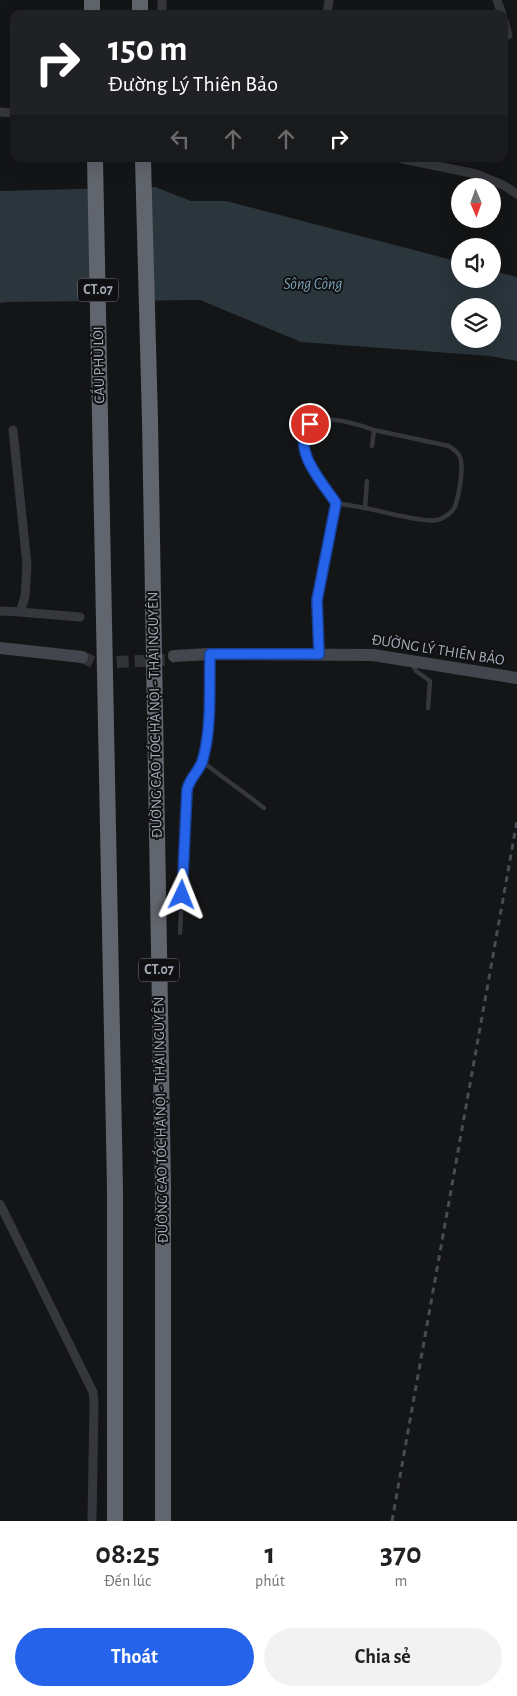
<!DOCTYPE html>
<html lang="vi">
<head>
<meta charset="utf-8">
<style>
	body { margin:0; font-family:"Alegreya Sans",sans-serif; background:#f2f2f2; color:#202124; height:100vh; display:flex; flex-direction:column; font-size:19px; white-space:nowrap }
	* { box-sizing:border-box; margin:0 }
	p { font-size:16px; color:#757577 }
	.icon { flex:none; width:28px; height:28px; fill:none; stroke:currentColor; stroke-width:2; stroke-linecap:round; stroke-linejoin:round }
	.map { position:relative; height:1521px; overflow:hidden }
	.panel { display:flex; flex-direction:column; background:#fff; flex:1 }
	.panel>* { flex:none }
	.hud { position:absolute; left:10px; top:10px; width:498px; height:152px; border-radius:10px; box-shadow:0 5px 20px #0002; background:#202124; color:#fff; overflow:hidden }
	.needle { width:32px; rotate:178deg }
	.tools { position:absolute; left:451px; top:178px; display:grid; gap:10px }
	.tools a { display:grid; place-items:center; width:50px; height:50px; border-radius:50%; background:#fff; box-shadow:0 5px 20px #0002; font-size:25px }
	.pin { position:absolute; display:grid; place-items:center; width:42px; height:42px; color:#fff; margin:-21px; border:2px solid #fff; border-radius:50%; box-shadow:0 1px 5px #0007 }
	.me { position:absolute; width:55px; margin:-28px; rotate:2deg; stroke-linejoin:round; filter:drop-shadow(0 0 4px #0008) }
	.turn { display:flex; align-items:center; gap:18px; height:105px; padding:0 15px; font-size:22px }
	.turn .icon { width:65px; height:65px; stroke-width:2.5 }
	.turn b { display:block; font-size:35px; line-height:42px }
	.lanes { display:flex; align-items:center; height:48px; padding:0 15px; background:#0003; justify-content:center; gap:25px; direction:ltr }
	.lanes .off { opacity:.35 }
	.eta { display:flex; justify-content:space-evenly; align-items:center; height:85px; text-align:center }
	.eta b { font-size:30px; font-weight:600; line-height:35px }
	.primary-button { display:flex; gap:10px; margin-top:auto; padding:10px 15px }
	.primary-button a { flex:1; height:58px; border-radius:30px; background:#2563eb; color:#fff; font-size:20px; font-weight:600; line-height:58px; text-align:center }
	.primary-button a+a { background:#f2f2f2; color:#202124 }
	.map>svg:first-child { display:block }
</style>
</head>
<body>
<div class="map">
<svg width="517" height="1521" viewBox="0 0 517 1521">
	<rect width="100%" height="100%" fill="#141517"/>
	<path fill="#2a353c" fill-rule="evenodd" d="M155 187 191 201H226L460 262V279H492L493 271 517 277V361L490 356 301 342 200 300 6 302 0 303V191ZM460 306H492V339H460Z"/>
	<polygon fill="#141517" points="144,185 147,303 98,303 96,186"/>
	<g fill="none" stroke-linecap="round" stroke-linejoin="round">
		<polyline stroke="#313337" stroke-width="12" stroke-dasharray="12 6" stroke-linecap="butt" points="82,657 95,663 165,660 174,656"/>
		<g stroke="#35373c" stroke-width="4.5">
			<polyline points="336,503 365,508 367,481"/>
			<path d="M365 508C381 511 423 523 437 520 443 519 453 512 455 506 459 496 464 467 460 457 458 452 453 449 449 446L374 430"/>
			<path d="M319 653 317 600 336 503C327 489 314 477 308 461 305 455 305 448 305 442 305 439 304 433 305 430 314 409 360 425 374 430L372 446"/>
			<polyline points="412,663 416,671 430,681 428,708"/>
			<path d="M203 762C223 778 244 792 264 808"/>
			<path d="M180 933 187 790C190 779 200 771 203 760 213 727 209 689 210 655"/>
		</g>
		<g stroke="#35373c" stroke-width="9">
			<polyline points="497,0 502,14"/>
			<polyline points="162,14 162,0"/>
			<polyline points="327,14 329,0"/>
			<polyline points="504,21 508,35"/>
			<polyline points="0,112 14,113"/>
			<polyline points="403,159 476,174 503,185 517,194"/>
			<polyline points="13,430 27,565 25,597 20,612 80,617"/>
			<polyline points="0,611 20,612"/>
			<polyline points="0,1204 93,1392 94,1403 92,1521"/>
		</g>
		<g stroke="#43464c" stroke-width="12">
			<polyline points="0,648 82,657"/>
			<polyline points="174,656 210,654 373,655 517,678"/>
		</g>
		<g stroke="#61656d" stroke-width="16">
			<polyline points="92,0 92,14"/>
			<polyline points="140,0 140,14"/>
			<polyline points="95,159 115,1188 115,1521"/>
			<polyline points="143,159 150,420 163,1186 163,1521"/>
		</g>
		<polyline stroke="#484b51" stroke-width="3" stroke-dasharray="6 5" stroke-linecap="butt" points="392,1521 517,821"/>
	</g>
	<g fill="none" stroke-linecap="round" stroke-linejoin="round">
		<defs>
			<path id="route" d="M182 895 187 790C189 778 200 771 203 759 212 726 209 688 210 654H319L317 600 336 503C323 483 290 449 310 424"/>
		</defs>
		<use href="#route" stroke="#184099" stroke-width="12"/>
		<use href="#route" stroke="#2563eb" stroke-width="9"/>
	</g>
	<g text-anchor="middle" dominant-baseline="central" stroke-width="4" stroke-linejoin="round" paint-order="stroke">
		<g fill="#101012" stroke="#787d86" stroke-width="1">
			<rect x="78" y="278.5" width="40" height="23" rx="4"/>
			<rect x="139" y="958.5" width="40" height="23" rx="4"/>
		</g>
		<g font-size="14" font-weight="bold" fill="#a5acb8">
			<text x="98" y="290">CT.07</text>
			<text x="159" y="970">CT.07</text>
		</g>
		<g font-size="15" fill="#a5acb8" stroke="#101012">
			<text transform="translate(99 365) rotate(-91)">CẦU PHÙ LÔI</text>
			<text transform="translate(438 650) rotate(9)">ĐƯỜNG LÝ THIÊN BẢO</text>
			<text transform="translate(155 715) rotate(-91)">ĐƯỜNG CAO TỐC HÀ NỘI - THÁI NGUYÊN</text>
			<text transform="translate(161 1120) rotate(-91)">ĐƯỜNG CAO TỐC HÀ NỘI - THÁI NGUYÊN</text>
		</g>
		<g font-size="16" font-style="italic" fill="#799fb6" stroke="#101012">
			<text x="313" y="284">Sông Công</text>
		</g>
	</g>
</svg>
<div class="tools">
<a><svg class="needle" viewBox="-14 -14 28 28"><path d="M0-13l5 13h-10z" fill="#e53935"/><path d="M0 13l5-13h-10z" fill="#757577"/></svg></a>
<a><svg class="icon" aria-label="sound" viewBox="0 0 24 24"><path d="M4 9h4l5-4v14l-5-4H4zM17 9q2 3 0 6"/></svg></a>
<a><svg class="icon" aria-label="layers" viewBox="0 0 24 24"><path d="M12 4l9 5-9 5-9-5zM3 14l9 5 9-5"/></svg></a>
</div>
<div class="pin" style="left:310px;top:424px;background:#d93025"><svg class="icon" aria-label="arrive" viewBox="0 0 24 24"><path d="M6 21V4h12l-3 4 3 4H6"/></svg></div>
<svg class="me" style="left:182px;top:895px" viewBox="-20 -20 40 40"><path d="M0-17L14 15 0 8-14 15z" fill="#2563eb" stroke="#fff" stroke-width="4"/></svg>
<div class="hud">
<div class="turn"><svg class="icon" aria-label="right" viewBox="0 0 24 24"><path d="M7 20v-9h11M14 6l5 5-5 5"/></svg><div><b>150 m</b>Đường Lý Thiên Bảo</div></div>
<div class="lanes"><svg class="icon off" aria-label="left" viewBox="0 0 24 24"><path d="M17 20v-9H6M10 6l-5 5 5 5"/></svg><svg class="icon off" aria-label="ahead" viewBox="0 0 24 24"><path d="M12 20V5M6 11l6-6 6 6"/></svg><svg class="icon off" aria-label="ahead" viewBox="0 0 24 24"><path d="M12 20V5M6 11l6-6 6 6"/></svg><svg class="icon" aria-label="right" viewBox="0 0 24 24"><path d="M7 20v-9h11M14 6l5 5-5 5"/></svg></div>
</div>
</div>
<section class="panel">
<div class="eta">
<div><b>08:25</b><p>Đến lúc</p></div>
<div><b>1</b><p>phút</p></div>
<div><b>370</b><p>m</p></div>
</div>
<div class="primary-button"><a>Thoát</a><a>Chia sẻ</a></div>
</section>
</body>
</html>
